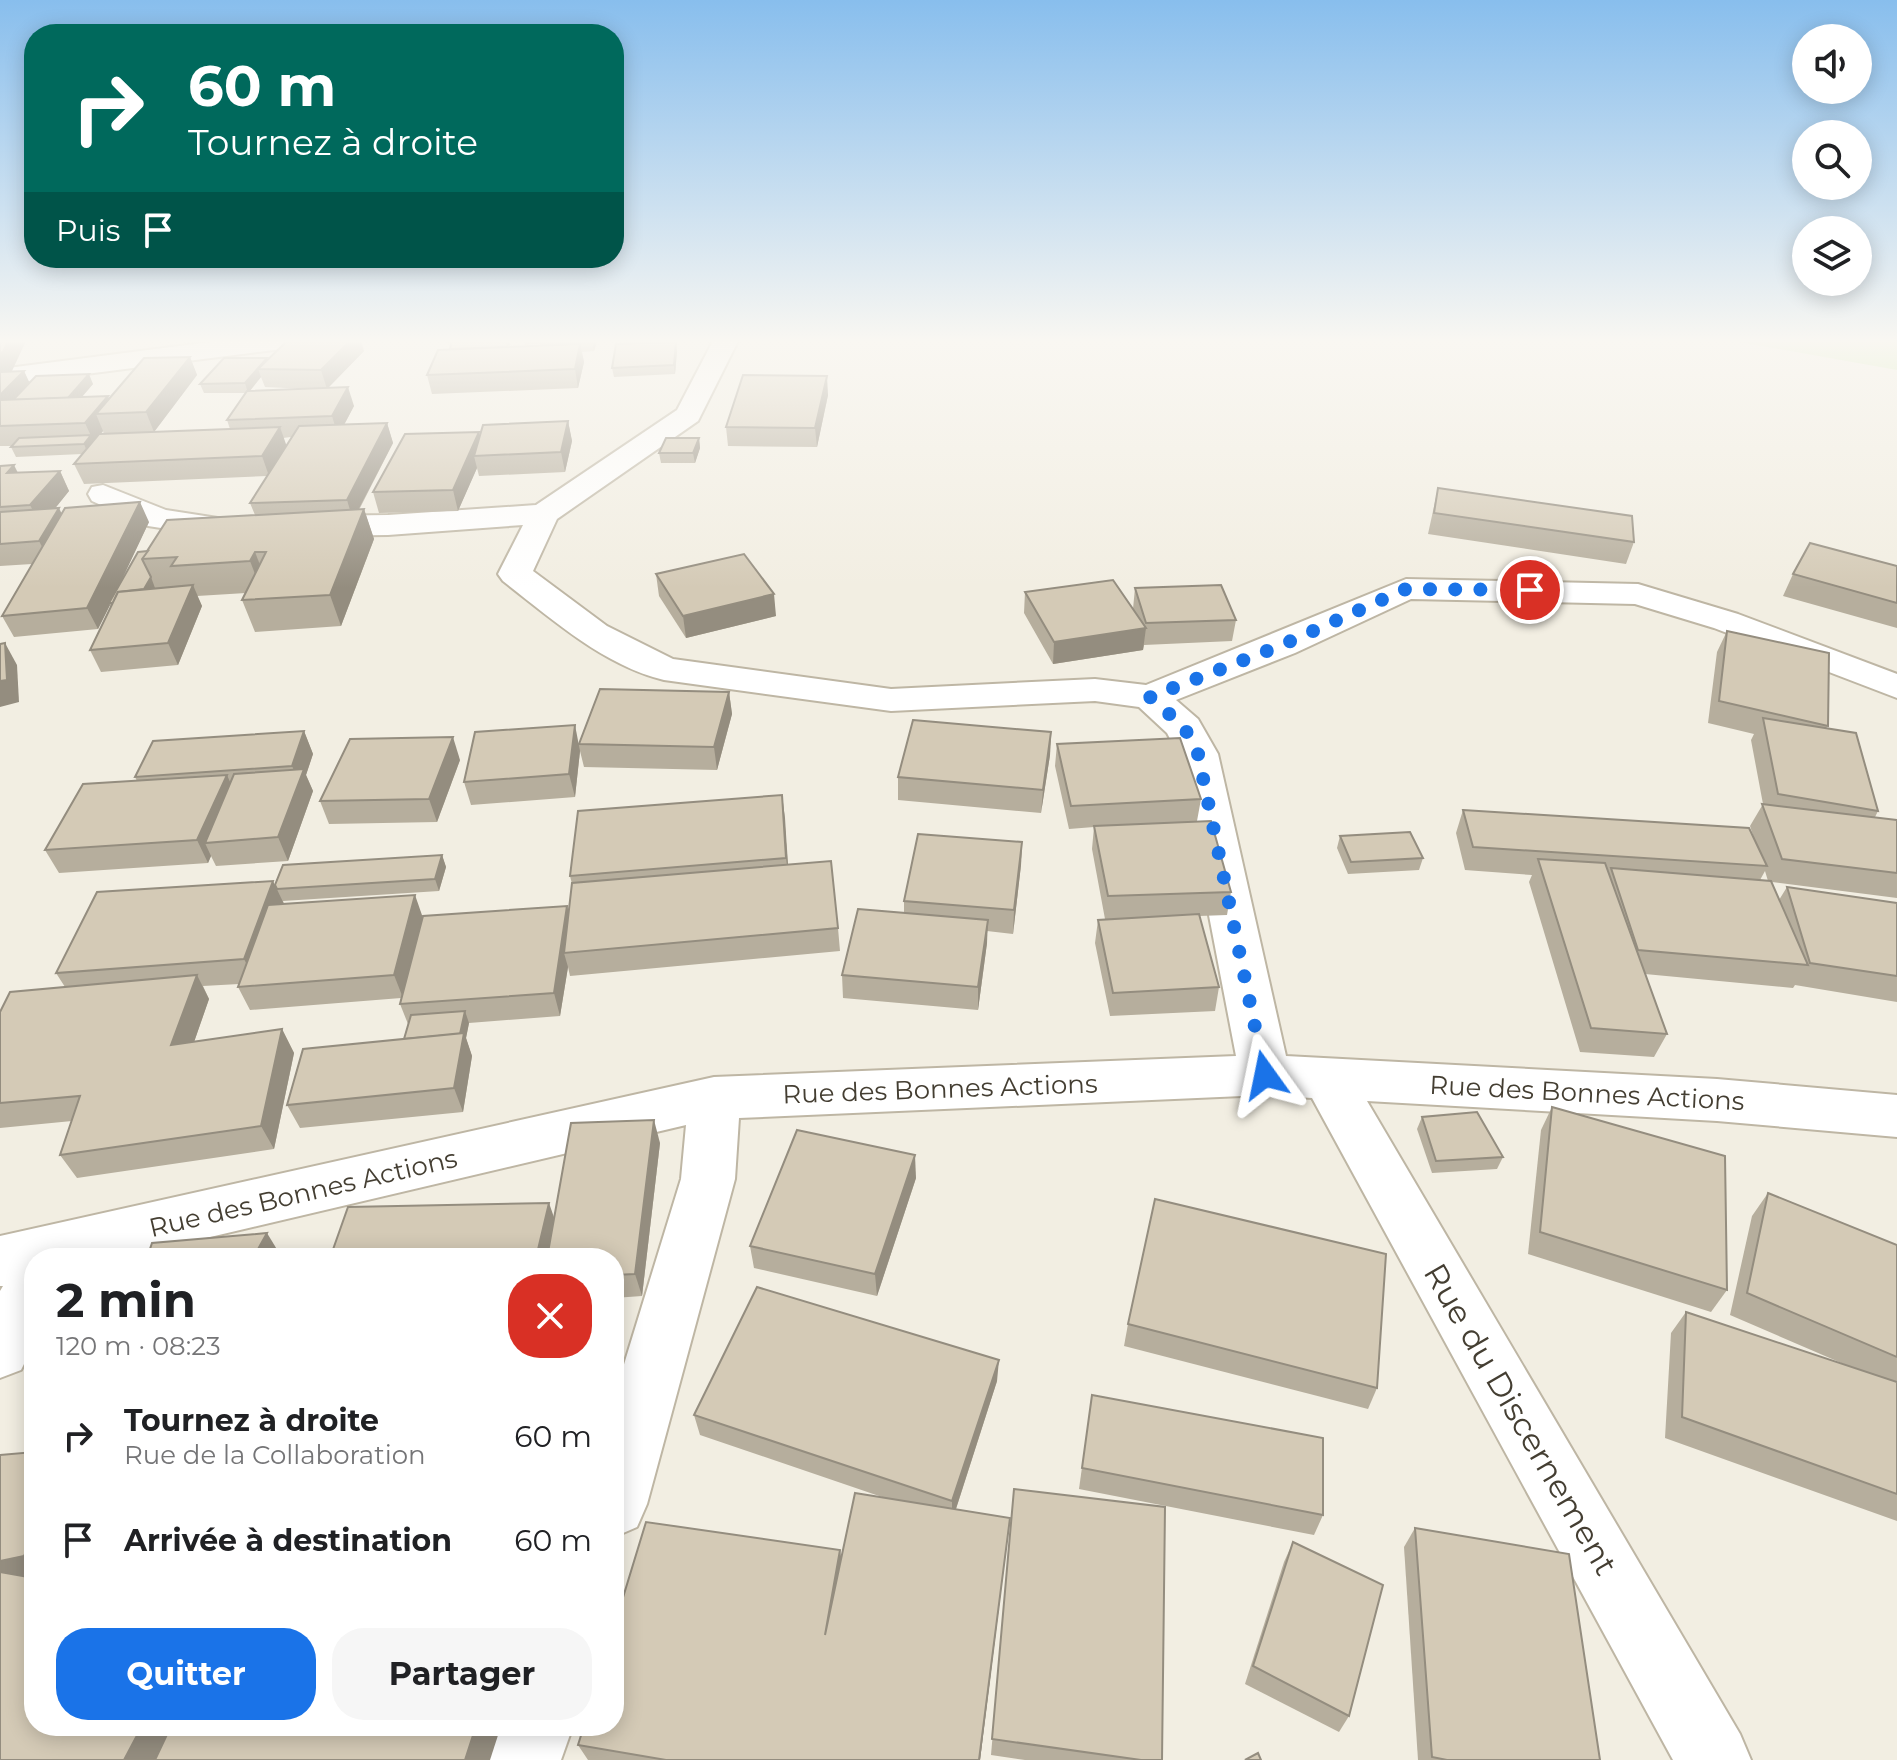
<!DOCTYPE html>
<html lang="fr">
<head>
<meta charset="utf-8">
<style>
	body { margin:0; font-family:Montserrat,sans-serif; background:#f6f6f6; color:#202124; height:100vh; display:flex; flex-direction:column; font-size:30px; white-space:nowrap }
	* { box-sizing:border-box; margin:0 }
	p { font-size:26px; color:#757577 }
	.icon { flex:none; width:44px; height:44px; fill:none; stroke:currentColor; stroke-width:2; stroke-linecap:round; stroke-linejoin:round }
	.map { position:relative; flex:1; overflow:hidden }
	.panel { position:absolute; left:24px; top:1248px; width:600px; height:488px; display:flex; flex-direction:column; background:#fff; border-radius:32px; box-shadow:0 4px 20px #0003 }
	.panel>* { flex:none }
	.top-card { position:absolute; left:24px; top:24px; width:600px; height:244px; border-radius:32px; box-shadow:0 4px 20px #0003; background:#00695c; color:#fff; overflow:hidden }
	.controls { position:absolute; left:1792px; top:24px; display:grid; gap:16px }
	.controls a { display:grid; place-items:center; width:80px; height:80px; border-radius:50%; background:#fff; box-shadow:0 4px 20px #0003; font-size:40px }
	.pin { position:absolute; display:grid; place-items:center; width:68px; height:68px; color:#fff; margin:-34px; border:4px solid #fff; border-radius:50%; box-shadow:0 2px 8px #0007 }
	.me { position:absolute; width:88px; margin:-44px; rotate:348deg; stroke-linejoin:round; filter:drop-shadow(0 0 6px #0008) }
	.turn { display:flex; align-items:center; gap:28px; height:168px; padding:0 32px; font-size:36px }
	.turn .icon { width:104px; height:104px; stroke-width:2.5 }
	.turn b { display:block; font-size:56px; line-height:68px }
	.then { display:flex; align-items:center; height:76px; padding:0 32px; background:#0003; gap:16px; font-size:30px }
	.round { display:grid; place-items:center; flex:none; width:84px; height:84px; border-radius:32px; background:#f6f6f6 }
	.overview { display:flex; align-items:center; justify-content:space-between; height:136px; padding:0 32px }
	h1 { font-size:48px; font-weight:700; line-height:60px }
	.button { display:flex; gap:16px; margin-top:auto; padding:16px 32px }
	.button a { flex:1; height:92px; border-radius:32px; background:#1a73e8; color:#fff; font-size:32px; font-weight:700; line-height:92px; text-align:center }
	.button a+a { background:#f6f6f6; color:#202124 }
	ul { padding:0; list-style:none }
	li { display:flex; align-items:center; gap:24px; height:104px; padding:0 32px }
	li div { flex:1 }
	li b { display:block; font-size:30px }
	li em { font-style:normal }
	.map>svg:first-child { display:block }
</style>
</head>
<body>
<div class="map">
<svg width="1897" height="1760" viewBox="0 0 1897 1760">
	<rect width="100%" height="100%" fill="#f2eee2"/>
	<polygon fill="#caeaa7" points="1734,341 1897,341 1897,370"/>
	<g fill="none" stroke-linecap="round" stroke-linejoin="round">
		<defs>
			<g id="minor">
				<polygon points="218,341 294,341 291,346 282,349 0,385 0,369"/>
				<path d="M713 341H738L698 421 557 519 533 571 607 626 673 659 891 689 1095 679 1146 685 1406 579 1638 584 1738 614 1897 674V698L1714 628 1635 604 1411 599 1295 653 1176 700 1198 719 1218 754 1286 1056 1717 1079 1897 1095V1137L1717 1121 1367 1101 1740 1734 1751 1760H1673L1312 1098 1265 1095 739 1118 735 1179 647 1504 637 1527 614 1537V1397L681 1179 686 1125 121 1258H34V1344L21 1370 0 1378V1291L3 1286H0V1236L714 1077 1236 1056 1178 754 1167 733 1139 707 1095 701 891 711 664 680C603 665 552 619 503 581L498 574 523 525 388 535 311 536 300 533 295 526 300 519 311 516 388 515 536 505 677 410Z"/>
				<polygon points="103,485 166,510 237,521 242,528 237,535 226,538 148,526 92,501 88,494 92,487"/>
				<polygon points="499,1726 573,1726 561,1760 487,1760"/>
			</g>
		</defs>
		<use href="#minor" stroke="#beb6a4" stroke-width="4"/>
		<use href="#minor" fill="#fff" fill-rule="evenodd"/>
	</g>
	<g fill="#b6ae9d" fill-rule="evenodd">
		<path d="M0 341 12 371H24L29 383 93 384 82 397 109 399 190 357 197 375 154 432 104 434 103 431 101 434 230 429 227 420 245 393H204L200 384 267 360 364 351 328 388 354 406 344 425 387 423 393 443 359 510 364 509 374 539 341 626 255 632 242 600 246 593 197 596 202 606 178 665 101 672 90 650 111 607 110 605 98 629 14 637 2 616 32 564 0 566V466L18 473 60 471 69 491 55 508 62 513 149 522 120 582 148 551 255 515 250 503 267 476 84 484 74 464 82 454 16 457 11 447 12 446H0ZM261 377 265 387 307 389 250 391ZM291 437 286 446 283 438Z"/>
		<polygon points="447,341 510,341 510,347 540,345 540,344 525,345 524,341 597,341 594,351 582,352 584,362 578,388 432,394 427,375 450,349 451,343 448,344"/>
		<polygon points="677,351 675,374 614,377 612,368"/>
		<polygon points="828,395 817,447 728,446 726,427"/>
		<polygon points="568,421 572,441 565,472 479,476 477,468 458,511 379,513 373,492 480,435"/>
		<polygon points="699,438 700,448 695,463 661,463 659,453"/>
		<polygon points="1438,488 1634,542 1626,564 1428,534"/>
		<polygon points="1897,566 1897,628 1783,596 1793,574"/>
		<polygon points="656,574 776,616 686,638 659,596"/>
		<polygon points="1135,588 1236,620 1232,641 1144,645 1143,650 1053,664 1024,613 1025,592 1133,609"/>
		<path d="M1727 631 1828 726 1826 728 1878 811 1875 817 1897 820V898L1772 882 1779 900 1787 887 1897 903V1002L1795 985 1793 988 1645 974 1667 1034 1654 1057 1580 1052 1529 882 1532 875 1465 870 1456 833 1463 810 1755 841 1750 826 1763 804 1751 740 1754 734 1708 723 1717 652ZM1765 871 1768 881 1760 880Z"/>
		<polygon points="729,692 732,714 717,770 584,767 580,751 575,797 471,805 464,782"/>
		<polygon points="304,731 313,754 306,775 313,791 288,861 216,866 211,856 208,863 59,873 45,850 137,781 135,777"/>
		<polygon points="1051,732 1050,755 1041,813 898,800 898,777"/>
		<polygon points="1057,744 1201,799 1197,821 1231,892 1227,915 1199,916 1219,987 1215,1011 1110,1016 1095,943 1098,920 1105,919 1092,849 1094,827 1069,829 1055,766"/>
		<polygon points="460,760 437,822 329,824 320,801"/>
		<polygon points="782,795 788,865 838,928 840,951 570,976 568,967 560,1016 469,1023 466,1038 472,1056 463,1112 300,1128 287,1105 404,1039 408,1024 400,1004 401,998 250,1010 238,987 239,984 203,986 209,999 194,1042 282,1029 294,1053 274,1149 77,1178 60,1155 72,1121 0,1128 0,1012 65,987 56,973 275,885 442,855 446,867 439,891 283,901 284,904 423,917 567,906 569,912 572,884 570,876"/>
		<polygon points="1340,836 1423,858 1419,870 1348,874 1337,848"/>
		<polygon points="1022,842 1021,865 1013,934 987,931 987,943 978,1010 843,998 842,975 904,913 904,901"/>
		<polygon points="1552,1107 1727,1290 1711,1312 1528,1254 1541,1130"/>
		<polygon points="1422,1117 1503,1157 1497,1169 1432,1173 1417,1129"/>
		<polygon points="660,1143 642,1296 614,1298 614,1258 330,1258 554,1218"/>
		<polygon points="916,1178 877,1296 754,1268 750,1246"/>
		<polygon points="1768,1193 1897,1245 1897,1521 1665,1438 1671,1333 1686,1312 1846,1365 1730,1315 1752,1216"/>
		<polygon points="1128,1324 1377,1388 1368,1409 1124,1346"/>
		<polygon points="997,1381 956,1509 1010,1518 980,1760 588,1760 578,1745 841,1558 885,1498 700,1435 694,1415"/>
		<polygon points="1092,1395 1323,1515 1314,1535 1079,1489"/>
		<polygon points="1014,1489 1162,1760 1025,1760 991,1755"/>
		<polygon points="1415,1528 1600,1760 1418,1760 1404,1547"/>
		<polygon points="1293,1542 1349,1716 1339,1732 1245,1684 1284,1562"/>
	</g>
	<g fill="#948d7f">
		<polygon points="8,341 26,341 12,371 0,372 0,353"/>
		<polygon points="350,341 361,341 364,351 327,389 321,370"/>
		<polygon points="592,341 597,341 594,351"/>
		<polygon points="676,342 677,351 675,374 674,365"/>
		<polygon points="580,344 584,362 578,388 575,369"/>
		<polygon points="190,357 197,375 154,432 146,412"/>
		<polygon points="267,358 270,367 258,369 261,377 248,393 245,383"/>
		<polygon points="24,371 33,390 0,424 0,395"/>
		<polygon points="89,374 93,384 67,414 62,404"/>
		<polygon points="827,376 828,395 817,447 815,428"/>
		<polygon points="348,387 354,406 338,436 332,416"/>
		<polygon points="108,396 115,414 96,414 103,431 94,442 88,454 84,444 91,436 85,423"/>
		<polygon points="568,421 572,441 565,472 561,452"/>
		<polygon points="387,423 393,443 353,520 347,500"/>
		<polygon points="280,427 287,447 269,476 262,456"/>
		<polygon points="479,432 484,452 474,456 477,468 458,511 453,490"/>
		<polygon points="699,438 700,448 695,463 693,453"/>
		<polygon points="14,465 24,485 7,473"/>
		<polygon points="60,471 69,491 41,526 30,505"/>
		<polygon points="140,502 149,522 111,603 109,603 110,605 98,629 87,608"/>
		<polygon points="59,508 69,529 50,562 39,541"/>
		<polygon points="364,509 374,539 341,626 330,595"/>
		<polygon points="255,552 267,583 262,592 250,561"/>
		<polygon points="151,577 155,588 138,601"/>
		<polygon points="193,585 202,606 178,665 168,643"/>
		<polygon points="774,594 776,616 686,638 683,616"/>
		<polygon points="1146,628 1143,650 1053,664 1054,642"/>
		<polygon points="5,643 17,665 19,702 0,707 0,681"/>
		<polygon points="729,692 732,714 717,770 714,747"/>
		<polygon points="575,725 580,751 575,797 569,774"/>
		<polygon points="304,731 313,754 306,775 313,791 288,861 278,837 299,782 292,766"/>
		<polygon points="1051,732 1050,755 1041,813 1043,790"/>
		<polygon points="453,737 460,760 437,822 429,799"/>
		<polygon points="227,775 237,798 205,843 211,856 208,863 197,840"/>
		<polygon points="782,795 785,818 789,881 786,858"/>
		<polygon points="1022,842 1021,865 1013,934 1014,910"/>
		<polygon points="442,855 446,867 439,891 435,879"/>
		<polygon points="273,881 284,904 256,982 244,959"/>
		<polygon points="415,895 423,918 403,998 394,975"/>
		<polygon points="567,906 573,929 564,953 568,967 560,1016 554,993"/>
		<polygon points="988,920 987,943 978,1010 978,987"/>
		<polygon points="197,975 209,999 185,1068 171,1045"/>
		<polygon points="465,1011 469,1023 466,1038 472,1056 463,1112 454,1088 457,1046"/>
		<polygon points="282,1029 294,1053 274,1149 261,1126"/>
		<polygon points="654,1120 660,1143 642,1296 635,1274"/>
		<polygon points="915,1155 916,1178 877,1296 875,1274"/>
		<polygon points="549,1203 557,1226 549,1258 536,1258"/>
		<polygon points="267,1233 281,1256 279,1258 253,1258"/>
		<polygon points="999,1360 997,1381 952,1521 952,1501"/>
		<polygon points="1010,1518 980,1760 979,1760"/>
		<polygon points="34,1536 34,1578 0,1585 0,1561"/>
		<polygon points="840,1550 843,1569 825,1635"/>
		<polygon points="142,1726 183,1726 166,1760 124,1760"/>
		<polygon points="476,1726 501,1726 490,1760 465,1760"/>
	</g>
	<g fill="#d4cab6" stroke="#948d7f" stroke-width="2">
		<polygon points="0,341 8,341 3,352 0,353"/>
		<polygon points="287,341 350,341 321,370 258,369"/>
		<polygon points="452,341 508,341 507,347 450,349"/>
		<polygon points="676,342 674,365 612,368 616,344"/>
		<polygon points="580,344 575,369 427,375 438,350"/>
		<polygon points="190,357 146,412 96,414 144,358"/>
		<polygon points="224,358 267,358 245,383 200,384"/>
		<polygon points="24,371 0,395 0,372"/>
		<polygon points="89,374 68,398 13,400 36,376"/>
		<polygon points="743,375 827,376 815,428 726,427"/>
		<polygon points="348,387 332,416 227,420 247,391"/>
		<polygon points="108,396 85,423 0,426 0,400"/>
		<polygon points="568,421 561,452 474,456 483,425"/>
		<polygon points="387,423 347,500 250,503 299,426"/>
		<polygon points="280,427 262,456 74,464 99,434"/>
		<polygon points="479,432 453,490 373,492 405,434"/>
		<polygon points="91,435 84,444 11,447 19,438"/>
		<polygon points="666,438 699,438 693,453 659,453"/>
		<polygon points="14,465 7,473 60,471 30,505 0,507 0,466"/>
		<polygon points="1438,488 1632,516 1634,542 1434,513"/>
		<polygon points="140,502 87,608 2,616 65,508"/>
		<polygon points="59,508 39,541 0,544 0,512"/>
		<polygon points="364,509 330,595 242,600 266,552 255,552 250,561 171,566 177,557 142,559 167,520"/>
		<polygon points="1810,543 1897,566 1897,603 1793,574"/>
		<polygon points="148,551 142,559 151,577 144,589 118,592 113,603 109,603 138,552"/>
		<polygon points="744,554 774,594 683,616 656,574"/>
		<polygon points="1113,580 1146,628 1054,642 1025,592"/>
		<polygon points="193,585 168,643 90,650 118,592"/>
		<polygon points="1221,585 1236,620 1146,623 1135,588"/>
		<polygon points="1727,631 1829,653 1828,726 1719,701"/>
		<polygon points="5,643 7,680 0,681 0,644"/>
		<polygon points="600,689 729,692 714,747 579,744"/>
		<polygon points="1763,718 1856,733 1878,811 1778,794"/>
		<polygon points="913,720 1051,732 1043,790 898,777"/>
		<polygon points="575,725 569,774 464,782 475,732"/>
		<polygon points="304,731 292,766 135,777 153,741"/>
		<polygon points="453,737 429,799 320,801 350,739"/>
		<polygon points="1180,738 1201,799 1071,806 1057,744"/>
		<polygon points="304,769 278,837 205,843 234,774"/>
		<polygon points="227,775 197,840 45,850 83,784"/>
		<polygon points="782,795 786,858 570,876 578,811"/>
		<polygon points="1762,804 1897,820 1897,873 1782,859"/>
		<polygon points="1463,810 1749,828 1767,866 1473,847"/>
		<polygon points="1211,821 1231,892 1108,896 1094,826"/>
		<polygon points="1410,832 1423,858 1351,862 1340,836"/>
		<polygon points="918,834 1022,842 1014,910 904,901"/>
		<polygon points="442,855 435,879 277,889 275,885 283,865"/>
		<polygon points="1538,859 1605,863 1667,1034 1591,1028"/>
		<polygon points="831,861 838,928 564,953 572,883"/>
		<polygon points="1611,868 1771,881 1808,965 1638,950"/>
		<polygon points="273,881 244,959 56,973 97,892"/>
		<polygon points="1787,887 1897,903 1897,976 1810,963"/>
		<polygon points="415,895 394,975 238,987 268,905"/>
		<polygon points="567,906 554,993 400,1004 423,916"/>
		<polygon points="858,909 988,920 978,987 842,975"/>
		<polygon points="1199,914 1219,987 1113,993 1098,920"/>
		<polygon points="197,975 171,1045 282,1029 261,1126 60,1155 80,1096 0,1103 0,1012 10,992"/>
		<polygon points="465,1011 460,1034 404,1039 411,1015"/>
		<polygon points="464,1033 454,1088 287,1105 303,1049"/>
		<polygon points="1552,1107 1725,1156 1727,1290 1540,1232"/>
		<polygon points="1477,1112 1503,1157 1436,1161 1422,1117"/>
		<polygon points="654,1120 635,1274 614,1275 614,1258 547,1258 571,1123"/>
		<polygon points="797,1130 915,1155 875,1274 750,1246"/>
		<polygon points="1768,1193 1897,1245 1897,1357 1747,1293"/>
		<polygon points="1155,1199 1386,1254 1377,1388 1128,1324"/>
		<polygon points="549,1203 536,1258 330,1258 348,1207"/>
		<polygon points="267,1233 253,1258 147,1258 152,1243"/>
		<polygon points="757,1287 999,1360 952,1501 694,1415"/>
		<polygon points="1686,1312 1897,1382 1897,1494 1682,1417"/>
		<polygon points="1092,1395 1323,1438 1323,1515 1082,1468"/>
		<polygon points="34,1452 34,1536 24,1556 0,1561 0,1455"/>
		<polygon points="1014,1489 1165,1507 1162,1760 1141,1760 992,1739"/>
		<polygon points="855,1493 1010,1518 979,1760 666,1760 578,1745 584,1726 614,1726 614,1627 646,1522 840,1550 825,1635"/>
		<polygon points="1415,1528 1569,1554 1600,1760 1447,1760 1432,1757"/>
		<polygon points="1293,1542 1383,1585 1349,1716 1253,1666"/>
		<polygon points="34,1555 34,1578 22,1576"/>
		<polygon points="0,1572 34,1578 34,1726 142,1726 124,1760 0,1760"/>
		<polygon points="171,1726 476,1726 465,1760 155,1760"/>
		<polygon points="1258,1753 1261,1760 1245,1760"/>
	</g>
	<linearGradient id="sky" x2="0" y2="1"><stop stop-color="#88beed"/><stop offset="0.58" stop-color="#f9f7f2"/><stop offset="1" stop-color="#f9f7f2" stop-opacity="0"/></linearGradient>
	<rect width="1897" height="588" fill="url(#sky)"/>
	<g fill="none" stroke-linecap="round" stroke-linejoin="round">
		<polyline stroke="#1a73e8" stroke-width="14" stroke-dasharray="0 25.2" points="1265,1075 1198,754 1184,727 1150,697 1282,645 1406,589 1530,590"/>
	</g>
	<g text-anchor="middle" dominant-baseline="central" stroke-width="8" stroke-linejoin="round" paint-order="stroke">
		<g font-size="26" fill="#443e32" stroke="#fff">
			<text transform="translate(940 1089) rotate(-2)">Rue des Bonnes Actions</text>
			<text transform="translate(1587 1093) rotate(3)">Rue des Bonnes Actions</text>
			<text transform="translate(303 1193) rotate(-13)">Rue des Bonnes Actions</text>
		</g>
		<g font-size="32" fill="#443e32" stroke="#fff">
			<text transform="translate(1521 1419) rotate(60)">Rue du Discernement</text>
		</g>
	</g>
</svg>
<div class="controls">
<a><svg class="icon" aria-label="sound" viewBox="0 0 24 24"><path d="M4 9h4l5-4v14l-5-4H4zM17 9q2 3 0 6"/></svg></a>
<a><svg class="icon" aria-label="search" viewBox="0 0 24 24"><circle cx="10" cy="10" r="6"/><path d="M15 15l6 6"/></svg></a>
<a><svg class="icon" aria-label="layers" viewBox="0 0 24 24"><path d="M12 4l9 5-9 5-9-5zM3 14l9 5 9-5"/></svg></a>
</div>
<div class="pin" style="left:1530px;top:590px;background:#d93025"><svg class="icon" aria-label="arrive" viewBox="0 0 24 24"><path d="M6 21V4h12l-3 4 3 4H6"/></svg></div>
<svg class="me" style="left:1265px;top:1075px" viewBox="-20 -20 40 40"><path d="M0-17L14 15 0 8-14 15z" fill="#1a73e8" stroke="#fff" stroke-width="4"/></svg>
<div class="top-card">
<div class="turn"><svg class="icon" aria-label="right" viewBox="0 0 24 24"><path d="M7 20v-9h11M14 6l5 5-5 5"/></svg><div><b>60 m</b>Tournez à droite</div></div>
<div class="then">Puis<svg class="icon" aria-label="arrive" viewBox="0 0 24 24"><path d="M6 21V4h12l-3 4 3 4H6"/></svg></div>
</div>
<section class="panel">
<div class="overview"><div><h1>2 min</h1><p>120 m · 08:23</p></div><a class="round" style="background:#d93025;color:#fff"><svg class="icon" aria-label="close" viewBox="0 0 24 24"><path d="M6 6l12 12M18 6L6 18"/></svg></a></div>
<ul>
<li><svg class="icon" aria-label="right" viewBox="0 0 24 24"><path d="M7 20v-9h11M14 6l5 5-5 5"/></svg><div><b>Tournez à droite</b><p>Rue de la Collaboration</p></div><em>60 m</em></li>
<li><svg class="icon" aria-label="arrive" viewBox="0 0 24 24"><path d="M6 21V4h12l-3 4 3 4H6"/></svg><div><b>Arrivée à destination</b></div><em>60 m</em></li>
</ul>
<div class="button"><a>Quitter</a><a>Partager</a></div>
</section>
</div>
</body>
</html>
